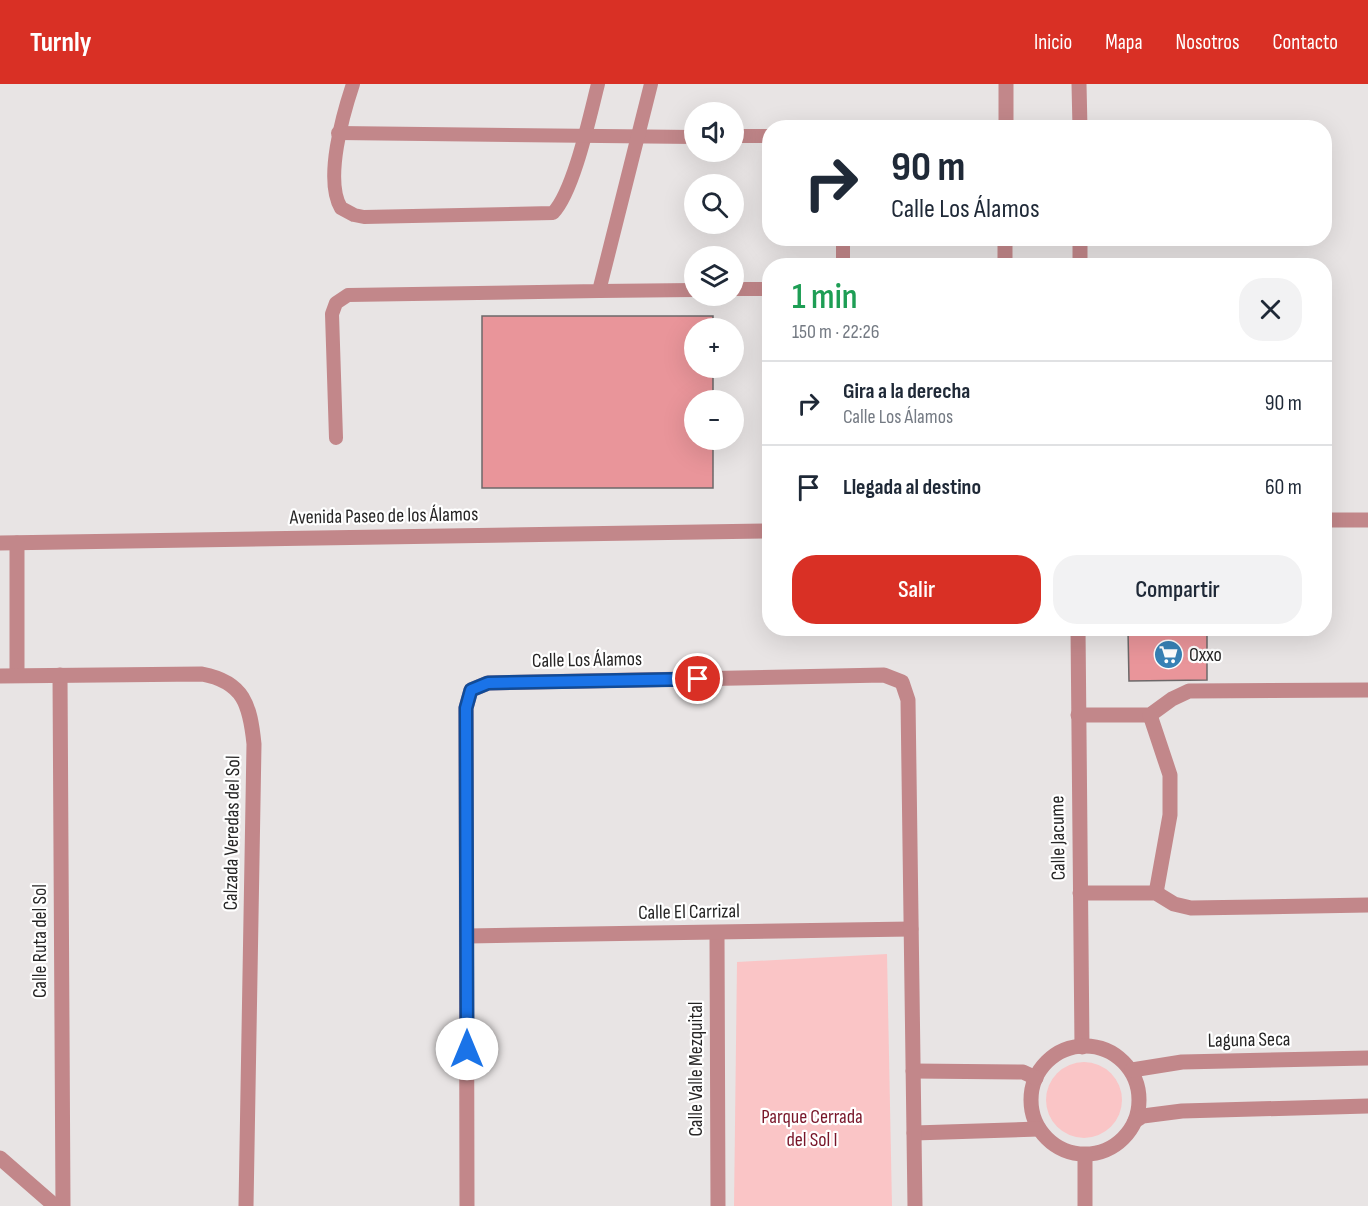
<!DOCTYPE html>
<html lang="es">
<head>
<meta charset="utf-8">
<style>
	body { margin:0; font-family:"Sofia Sans Condensed",sans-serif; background:#f2f2f3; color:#1f2937; height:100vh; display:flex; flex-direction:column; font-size:22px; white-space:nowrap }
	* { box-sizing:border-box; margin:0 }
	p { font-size:20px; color:#747a83 }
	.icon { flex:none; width:33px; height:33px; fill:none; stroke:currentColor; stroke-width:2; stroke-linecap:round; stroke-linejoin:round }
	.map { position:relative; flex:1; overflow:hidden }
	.details { position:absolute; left:762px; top:174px; width:570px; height:378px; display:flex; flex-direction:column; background:#fff; border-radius:24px; box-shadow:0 6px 24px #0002 }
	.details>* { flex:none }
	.banner { position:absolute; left:762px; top:36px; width:570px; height:126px; border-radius:24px; box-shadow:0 6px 24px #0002; background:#fff; color:#1f2937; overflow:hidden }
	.controls { position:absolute; left:684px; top:18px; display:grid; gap:12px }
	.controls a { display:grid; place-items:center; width:60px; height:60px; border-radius:50%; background:#fff; box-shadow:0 6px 24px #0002; font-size:30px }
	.pin { position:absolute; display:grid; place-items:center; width:51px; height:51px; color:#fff; margin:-26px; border:3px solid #fff; border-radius:50%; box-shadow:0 2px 6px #0007 }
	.me { position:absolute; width:66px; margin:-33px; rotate:0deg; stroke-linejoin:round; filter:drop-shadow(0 0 4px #0008) }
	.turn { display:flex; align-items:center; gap:21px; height:126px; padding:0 30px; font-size:27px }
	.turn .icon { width:78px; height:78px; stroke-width:2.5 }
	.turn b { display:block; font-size:42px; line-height:51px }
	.round { display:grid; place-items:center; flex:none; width:63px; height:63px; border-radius:24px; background:#f2f2f3 }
	.headline { display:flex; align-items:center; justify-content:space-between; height:102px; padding:0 30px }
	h1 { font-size:36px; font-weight:600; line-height:45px; color:#1e9e55 }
	.action { display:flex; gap:12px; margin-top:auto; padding:12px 30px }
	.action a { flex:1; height:69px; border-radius:24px; background:#d93025; color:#fff; font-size:24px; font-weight:600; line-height:69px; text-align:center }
	.action a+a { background:#f2f2f3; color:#1f2937 }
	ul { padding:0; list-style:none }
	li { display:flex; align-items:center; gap:18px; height:84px; padding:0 30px; border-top:2px solid #e0e1e3 }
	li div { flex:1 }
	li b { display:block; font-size:22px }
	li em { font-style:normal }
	header { display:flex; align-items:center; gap:36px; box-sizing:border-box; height:84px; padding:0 30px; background:#d93025; color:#fff }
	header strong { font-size:28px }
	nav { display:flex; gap:33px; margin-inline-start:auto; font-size:21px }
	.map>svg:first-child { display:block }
</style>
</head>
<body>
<header>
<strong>Turnly</strong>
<nav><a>Inicio</a><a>Mapa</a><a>Nosotros</a><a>Contacto</a></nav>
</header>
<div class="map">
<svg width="1368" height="1122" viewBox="0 0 1368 1122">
	<rect width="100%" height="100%" fill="#e8e4e4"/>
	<g fill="#fac5c6">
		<polygon points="887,870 892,1122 734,1122 737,878"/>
		<circle cx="1084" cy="1016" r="38"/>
	</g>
	<g fill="#e9959a" stroke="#6c6869" stroke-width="1.5">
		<polygon points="482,232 713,232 713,244 694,244 694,284 713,284 713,316 694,316 694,356 713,356 713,404 482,404"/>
		<polygon points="1207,546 1207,596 1129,597 1128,547"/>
	</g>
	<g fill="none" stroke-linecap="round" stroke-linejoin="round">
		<g stroke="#c2878a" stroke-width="14">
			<path d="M353 0C343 30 324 96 341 124L354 131 364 133 553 129C574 107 590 31 598 0"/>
			<polyline points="338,49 694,53"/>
			<polyline points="734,52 770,52"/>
			<polyline points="843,154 843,182"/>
			<polyline points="734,205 770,205"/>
			<polyline points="599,207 694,206"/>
			<polyline points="336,354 332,230 336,219 348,211 599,207 651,0"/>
		</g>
		<g stroke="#c2878a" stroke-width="15">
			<polyline points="1079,0 1080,44"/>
			<polyline points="1006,44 1006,0"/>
			<polyline points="1005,182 1005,154"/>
			<polyline points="1080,182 1080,154"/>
			<polyline points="1324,436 1368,436"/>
			<polyline points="0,459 770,447"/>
			<polyline points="1078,544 1082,963"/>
			<polyline points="17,591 17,459"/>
			<polyline points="60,591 63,1122"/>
			<path d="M0 592 202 590C244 598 250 621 254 660L246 1122"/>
			<polyline points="1078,631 1150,631 1172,615 1189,607 1368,606"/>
			<polyline points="1150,631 1170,691 1170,731 1156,809"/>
			<polyline points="1080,809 1156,809 1174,820 1191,824 1368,821"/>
			<polyline points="717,849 718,1122"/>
			<polyline points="468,852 911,845"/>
			<circle cx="1085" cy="1016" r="54"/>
			<polyline points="1132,986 1182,978 1368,974"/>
			<polyline points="913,987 1023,988 1036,994"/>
			<polyline points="1135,1037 1143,1032 1182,1027 1368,1022"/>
			<polyline points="914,1049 1039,1045"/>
			<polyline points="1085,1071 1085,1122"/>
			<polyline points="0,1074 55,1122"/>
			<polyline points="467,1122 466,624 471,606 488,599 884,591 902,598 908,616 915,1122"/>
		</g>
	</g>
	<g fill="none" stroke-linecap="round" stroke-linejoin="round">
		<defs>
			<polyline id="route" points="467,965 466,624 471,606 488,599 698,595"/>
		</defs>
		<use href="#route" stroke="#114b97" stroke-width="15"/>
		<use href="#route" stroke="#1a73e8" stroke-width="10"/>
	</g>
	<defs>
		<symbol id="supermarket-disc" viewBox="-11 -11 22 22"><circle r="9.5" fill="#3882b6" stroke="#fff"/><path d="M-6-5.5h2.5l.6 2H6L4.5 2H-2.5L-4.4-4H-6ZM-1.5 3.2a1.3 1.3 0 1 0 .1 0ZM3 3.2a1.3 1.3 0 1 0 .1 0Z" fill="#fff"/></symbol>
	</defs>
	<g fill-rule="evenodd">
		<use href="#supermarket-disc" x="1152" y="554" width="33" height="33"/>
	</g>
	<g text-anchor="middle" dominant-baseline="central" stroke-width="4.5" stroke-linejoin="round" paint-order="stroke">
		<g font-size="20" fill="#262525" stroke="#fff">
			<text transform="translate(384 432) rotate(-1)">Avenida Paseo de los Álamos</text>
			<text transform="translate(587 576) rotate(-1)">Calle Los Álamos</text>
			<text transform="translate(232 749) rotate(-89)">Calzada Veredas del Sol</text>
			<text transform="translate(1058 754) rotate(-91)">Calle Jacume</text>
			<text transform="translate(689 828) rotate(-1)">Calle El Carrizal</text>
			<text transform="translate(40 857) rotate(-90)">Calle Ruta del Sol</text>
			<text transform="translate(1249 956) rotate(-1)">Laguna Seca</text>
			<text transform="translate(696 985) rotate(-90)">Calle Valle Mezquital</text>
		</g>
		<g font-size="20" fill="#262525" stroke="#fff" text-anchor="start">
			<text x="1189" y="571">Oxxo</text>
		</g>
		<g font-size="20" fill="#781629" stroke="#fff">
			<text x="812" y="1033">Parque Cerrada<tspan x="812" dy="23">del Sol I</tspan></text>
		</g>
	</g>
</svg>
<div class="controls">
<a><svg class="icon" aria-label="sound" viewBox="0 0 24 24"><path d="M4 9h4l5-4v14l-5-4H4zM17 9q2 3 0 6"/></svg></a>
<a><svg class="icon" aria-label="search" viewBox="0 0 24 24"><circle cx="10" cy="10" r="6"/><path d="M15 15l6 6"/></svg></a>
<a><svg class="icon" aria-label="layers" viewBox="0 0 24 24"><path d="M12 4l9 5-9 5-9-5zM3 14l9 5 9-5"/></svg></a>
<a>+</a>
<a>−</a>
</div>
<div class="pin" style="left:698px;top:595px;background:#d93025"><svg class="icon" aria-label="arrive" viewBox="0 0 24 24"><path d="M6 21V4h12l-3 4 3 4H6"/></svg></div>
<svg class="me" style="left:467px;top:965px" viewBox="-20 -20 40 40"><circle r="19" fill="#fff"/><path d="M0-13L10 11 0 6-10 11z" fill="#1a73e8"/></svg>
<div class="banner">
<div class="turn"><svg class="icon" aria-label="right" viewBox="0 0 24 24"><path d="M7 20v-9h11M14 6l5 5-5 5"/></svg><div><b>90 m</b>Calle Los Álamos</div></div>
</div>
<section class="details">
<div class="headline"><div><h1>1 min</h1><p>150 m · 22:26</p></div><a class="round"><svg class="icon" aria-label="close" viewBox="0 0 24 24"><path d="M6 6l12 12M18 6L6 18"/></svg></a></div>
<ul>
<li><svg class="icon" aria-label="right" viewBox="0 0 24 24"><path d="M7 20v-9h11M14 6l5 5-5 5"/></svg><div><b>Gira a la derecha</b><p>Calle Los Álamos</p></div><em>90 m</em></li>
<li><svg class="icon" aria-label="arrive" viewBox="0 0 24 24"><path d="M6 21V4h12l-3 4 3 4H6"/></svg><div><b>Llegada al destino</b></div><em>60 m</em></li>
</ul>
<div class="action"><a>Salir</a><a>Compartir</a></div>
</section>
</div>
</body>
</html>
